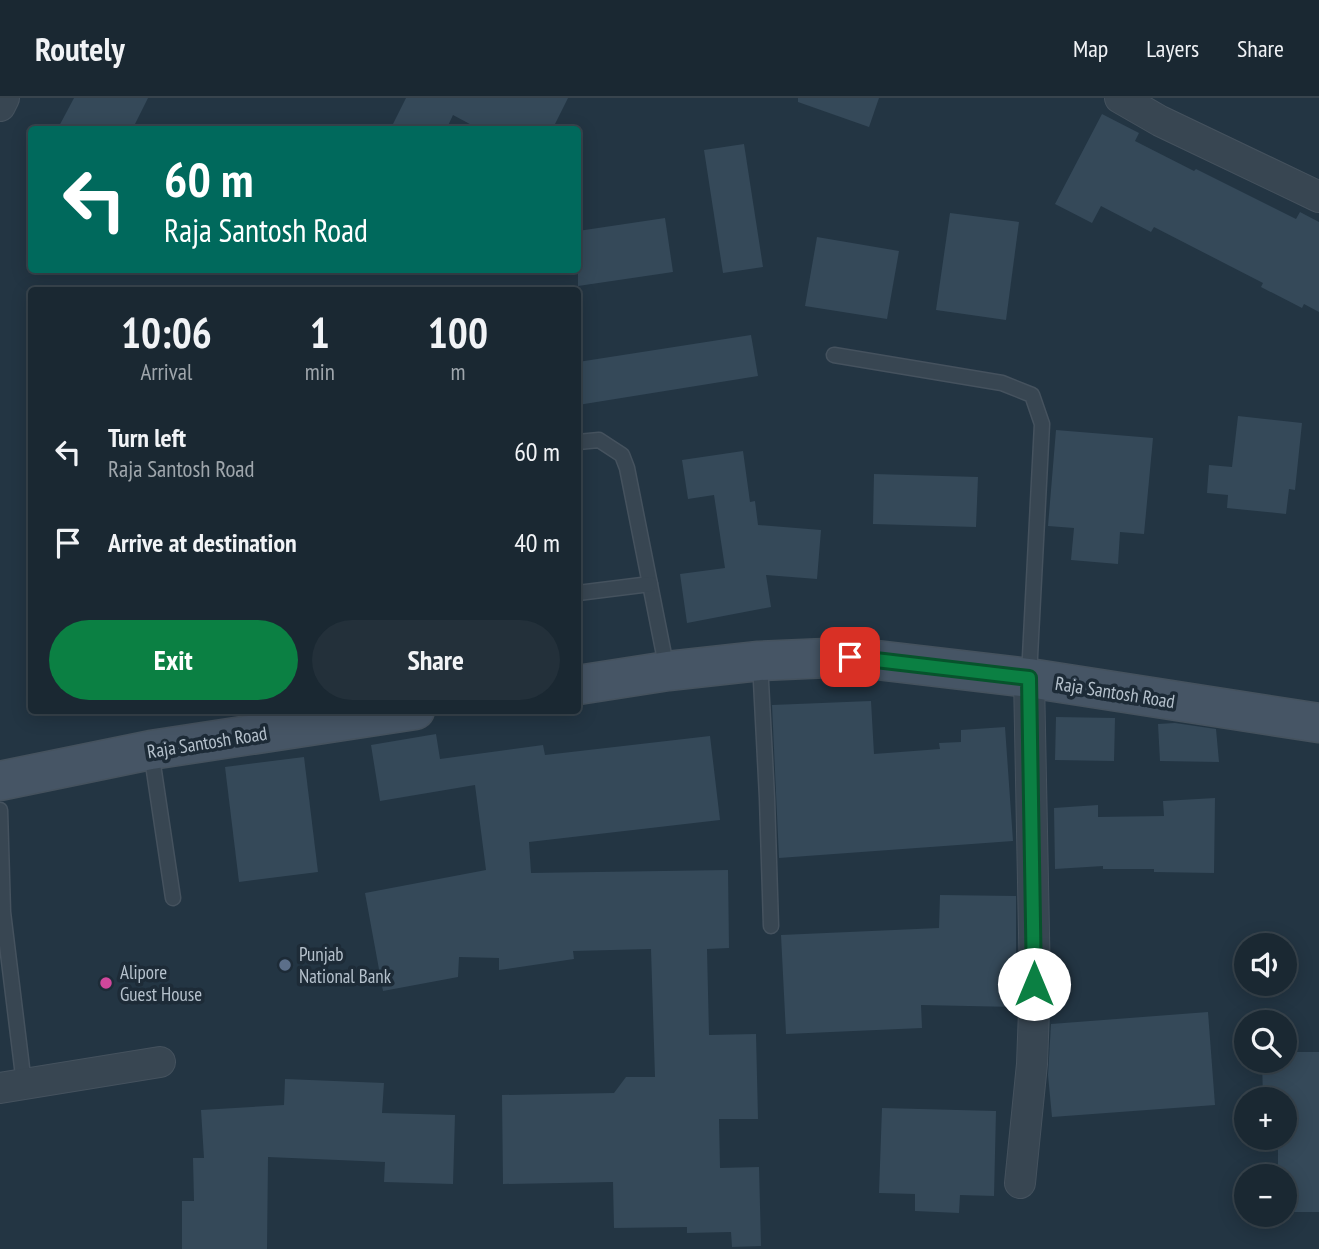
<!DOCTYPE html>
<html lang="en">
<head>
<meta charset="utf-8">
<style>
	body { margin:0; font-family:"PT Sans Narrow",sans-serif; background:#23303a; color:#f1f3f6; height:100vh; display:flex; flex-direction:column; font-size:26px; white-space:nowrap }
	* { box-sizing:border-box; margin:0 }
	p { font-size:23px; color:#9fa6ac }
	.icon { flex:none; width:38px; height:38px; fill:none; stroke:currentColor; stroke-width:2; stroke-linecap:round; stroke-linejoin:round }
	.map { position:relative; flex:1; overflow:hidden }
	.side { position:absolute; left:28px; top:189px; width:553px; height:427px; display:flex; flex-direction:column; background:#1a2832; border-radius:7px; box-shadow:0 4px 18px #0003,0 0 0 2px #38444d }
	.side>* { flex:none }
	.hud { position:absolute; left:28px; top:28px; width:553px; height:147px; border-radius:7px; box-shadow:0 4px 18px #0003,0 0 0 2px #38444d; background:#00695c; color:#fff; overflow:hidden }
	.fabs { position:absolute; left:1234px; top:835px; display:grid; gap:14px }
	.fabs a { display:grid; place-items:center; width:63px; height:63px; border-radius:50%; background:#1a2832; box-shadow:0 4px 18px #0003,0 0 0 2px #38444d; font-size:35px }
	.pin { position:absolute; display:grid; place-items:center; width:60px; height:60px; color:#fff; margin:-30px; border-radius:14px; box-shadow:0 4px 10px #0006 }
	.me { position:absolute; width:77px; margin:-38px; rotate:0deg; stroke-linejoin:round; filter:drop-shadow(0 0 5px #0008) }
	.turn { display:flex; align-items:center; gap:24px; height:147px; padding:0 21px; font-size:32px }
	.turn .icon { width:91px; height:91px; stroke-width:2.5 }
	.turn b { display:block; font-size:49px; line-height:60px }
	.eta { display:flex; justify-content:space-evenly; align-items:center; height:119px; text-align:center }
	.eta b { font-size:42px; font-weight:700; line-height:49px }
	.action { display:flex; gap:14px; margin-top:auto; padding:14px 21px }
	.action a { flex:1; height:80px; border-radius:42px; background:#0b8043; color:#fff; font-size:28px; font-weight:700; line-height:80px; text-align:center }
	.action a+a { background:#23303a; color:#f1f3f6 }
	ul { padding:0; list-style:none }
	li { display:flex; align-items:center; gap:21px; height:91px; padding:0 21px }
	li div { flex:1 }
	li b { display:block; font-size:26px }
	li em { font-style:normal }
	header { display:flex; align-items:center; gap:42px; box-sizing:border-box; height:98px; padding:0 35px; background:#1a2832; border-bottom:2px solid #38444d }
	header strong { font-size:33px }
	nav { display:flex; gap:38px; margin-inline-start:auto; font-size:24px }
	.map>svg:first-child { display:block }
</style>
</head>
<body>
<header>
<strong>Routely</strong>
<nav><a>Map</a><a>Layers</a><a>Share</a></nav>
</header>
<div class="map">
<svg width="1319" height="1151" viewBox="0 0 1319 1151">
	<rect width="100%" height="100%" fill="#233543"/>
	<g fill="#354959">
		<polygon points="74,0 148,0 132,32 57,32"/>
		<polygon points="406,0 568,0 552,32 481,32 453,17 446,32 390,32"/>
		<polygon points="798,0 879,0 869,29 798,4"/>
		<polygon points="1102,16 1139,35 1135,43 1194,73 1196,71 1296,121 1300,114 1319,124 1319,214 1304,206 1302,210 1261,189 1263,185 1154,129 1151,134 1101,108 1092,125 1055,106"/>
		<polygon points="744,46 763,169 723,175 704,52"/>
		<polygon points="950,115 1019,124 1006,222 936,212"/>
		<polygon points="665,120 673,174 578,188 578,133"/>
		<polygon points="817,139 899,153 887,221 805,208"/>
		<polygon points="751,237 758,278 578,307 578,264"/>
		<polygon points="1238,318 1302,325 1295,392 1289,391 1286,416 1227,410 1228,397 1207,395 1209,367 1232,369"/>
		<polygon points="1056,332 1153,340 1144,436 1120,434 1118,466 1071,462 1074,430 1048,428"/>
		<polygon points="743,353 750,404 755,403 758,427 821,432 817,481 766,477 771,509 687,525 680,476 725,470 714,397 688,401 682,362"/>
		<polygon points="874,376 978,379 976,429 873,426"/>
		<polygon points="871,603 874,656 940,651 939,645 961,644 961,632 1005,629 1013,743 779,760 772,607"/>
		<polygon points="1056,619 1115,620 1114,663 1055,662"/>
		<polygon points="1175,625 1216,631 1219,664 1160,663 1158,626"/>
		<polygon points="436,636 440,661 543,647 545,657 710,638 720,722 529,744 531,775 728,772 729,850 707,851 709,937 756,936 758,1021 719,1021 720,1070 759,1069 761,1148 732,1149 731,1134 687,1135 687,1129 614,1130 613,1084 503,1086 502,997 614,995 626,979 655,979 651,851 573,853 574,861 499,872 499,860 459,859 458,879 383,893 365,795 486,772 475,687 380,703 371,647"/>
		<polygon points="304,659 318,774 239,784 225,669"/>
		<polygon points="1215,700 1214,775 1154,774 1154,771 1103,771 1103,768 1055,771 1054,710 1098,707 1098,719 1164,718 1163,703"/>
		<polygon points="940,797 1016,798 1016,909 921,907 922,930 786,936 781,837 939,830"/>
		<polygon points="1208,914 1215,1007 1052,1019 1048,977 1051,926"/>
		<polygon points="1284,954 1319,954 1319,1114 1284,1114 1284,1078 1278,1078 1278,1040 1284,1040 1284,1001 1263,1001 1262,962 1284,962"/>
		<polygon points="285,981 384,985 382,1015 455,1017 453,1086 384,1084 385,1064 268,1059 267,1151 182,1151 182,1103 194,1103 193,1060 204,1060 201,1012 284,1007"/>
		<polygon points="882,1010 996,1013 994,1098 960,1097 959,1115 915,1113 915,1096 879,1095"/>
	</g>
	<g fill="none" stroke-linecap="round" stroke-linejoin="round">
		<defs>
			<g id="lane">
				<polyline points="834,257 1002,285 1032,297 1042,326 1029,578"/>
				<polyline points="578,344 599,342 622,357 627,370 667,572"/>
				<polyline points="578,495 650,486"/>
				<polyline points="760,564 767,700 771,828"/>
				<polyline points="151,653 173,800"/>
				<polyline points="0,712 3,814 24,986"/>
			</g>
			<g id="street">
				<polyline points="1120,0 1160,23 1319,99"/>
				<polyline points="0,8 4,0"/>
				<polyline points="0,990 160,964"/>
				<polyline points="1020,1085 1032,966 1035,886 1029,580"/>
			</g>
			<g id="secondary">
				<polyline points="578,587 668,573 759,563 851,559 1029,580 1319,625"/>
				<polyline points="0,683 151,652 415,612"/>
			</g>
		</defs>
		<use href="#lane" stroke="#45525e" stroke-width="17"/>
		<use href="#street" stroke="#45525e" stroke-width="32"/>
		<use href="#secondary" stroke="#45525e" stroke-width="41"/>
		<use href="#lane" stroke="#384652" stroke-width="14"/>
		<use href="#street" stroke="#384652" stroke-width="30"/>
		<use href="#secondary" stroke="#465565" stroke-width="38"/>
	</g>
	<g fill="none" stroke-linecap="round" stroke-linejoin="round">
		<defs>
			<polyline id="route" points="850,559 1029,580 1034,886"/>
		</defs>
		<use href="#route" stroke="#07532c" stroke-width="18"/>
		<use href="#route" stroke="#0b8043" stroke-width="12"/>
	</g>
	<circle fill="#5c6f8a" stroke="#1d2b37" stroke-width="2.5" cx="285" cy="867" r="7"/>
	<circle fill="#d1479c" stroke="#1d2b37" stroke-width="2.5" cx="106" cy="885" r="7"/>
	<g text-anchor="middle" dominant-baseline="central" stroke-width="7" stroke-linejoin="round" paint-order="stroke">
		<g font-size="19" fill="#b5c1cc" stroke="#1d2b37">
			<text transform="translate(1115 594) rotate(9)">Raja Santosh Road</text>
			<text transform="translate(207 644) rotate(-9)">Raja Santosh Road</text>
		</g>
		<g font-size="19" fill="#b5c1cc" stroke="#1d2b37" text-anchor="start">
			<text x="299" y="856">Punjab<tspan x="299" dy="22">National Bank</tspan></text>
			<text x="120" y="874">Alipore<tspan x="120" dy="22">Guest House</tspan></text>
		</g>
	</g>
</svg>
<div class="fabs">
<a><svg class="icon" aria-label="sound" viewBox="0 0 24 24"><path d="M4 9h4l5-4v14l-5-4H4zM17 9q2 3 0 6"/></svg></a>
<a><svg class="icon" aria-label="search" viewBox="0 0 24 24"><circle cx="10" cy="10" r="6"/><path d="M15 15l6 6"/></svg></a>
<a>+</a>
<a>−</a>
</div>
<div class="pin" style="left:850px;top:559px;background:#d93025"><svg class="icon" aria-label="arrive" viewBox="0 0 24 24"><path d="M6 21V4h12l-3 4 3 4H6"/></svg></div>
<svg class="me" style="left:1034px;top:886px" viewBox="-20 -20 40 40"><circle r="19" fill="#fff"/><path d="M0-13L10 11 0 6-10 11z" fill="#0b8043"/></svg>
<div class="hud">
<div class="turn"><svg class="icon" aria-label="left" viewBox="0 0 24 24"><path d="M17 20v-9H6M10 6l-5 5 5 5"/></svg><div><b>60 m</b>Raja Santosh Road</div></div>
</div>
<section class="side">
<div class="eta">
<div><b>10:06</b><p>Arrival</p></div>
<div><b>1</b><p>min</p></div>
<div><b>100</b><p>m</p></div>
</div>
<ul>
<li><svg class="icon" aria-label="left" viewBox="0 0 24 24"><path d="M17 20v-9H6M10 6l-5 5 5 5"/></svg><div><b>Turn left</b><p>Raja Santosh Road</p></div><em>60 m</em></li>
<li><svg class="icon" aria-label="arrive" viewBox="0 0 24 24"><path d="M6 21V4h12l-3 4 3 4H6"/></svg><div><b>Arrive at destination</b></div><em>40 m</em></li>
</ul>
<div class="action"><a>Exit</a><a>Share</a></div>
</section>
</div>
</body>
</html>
